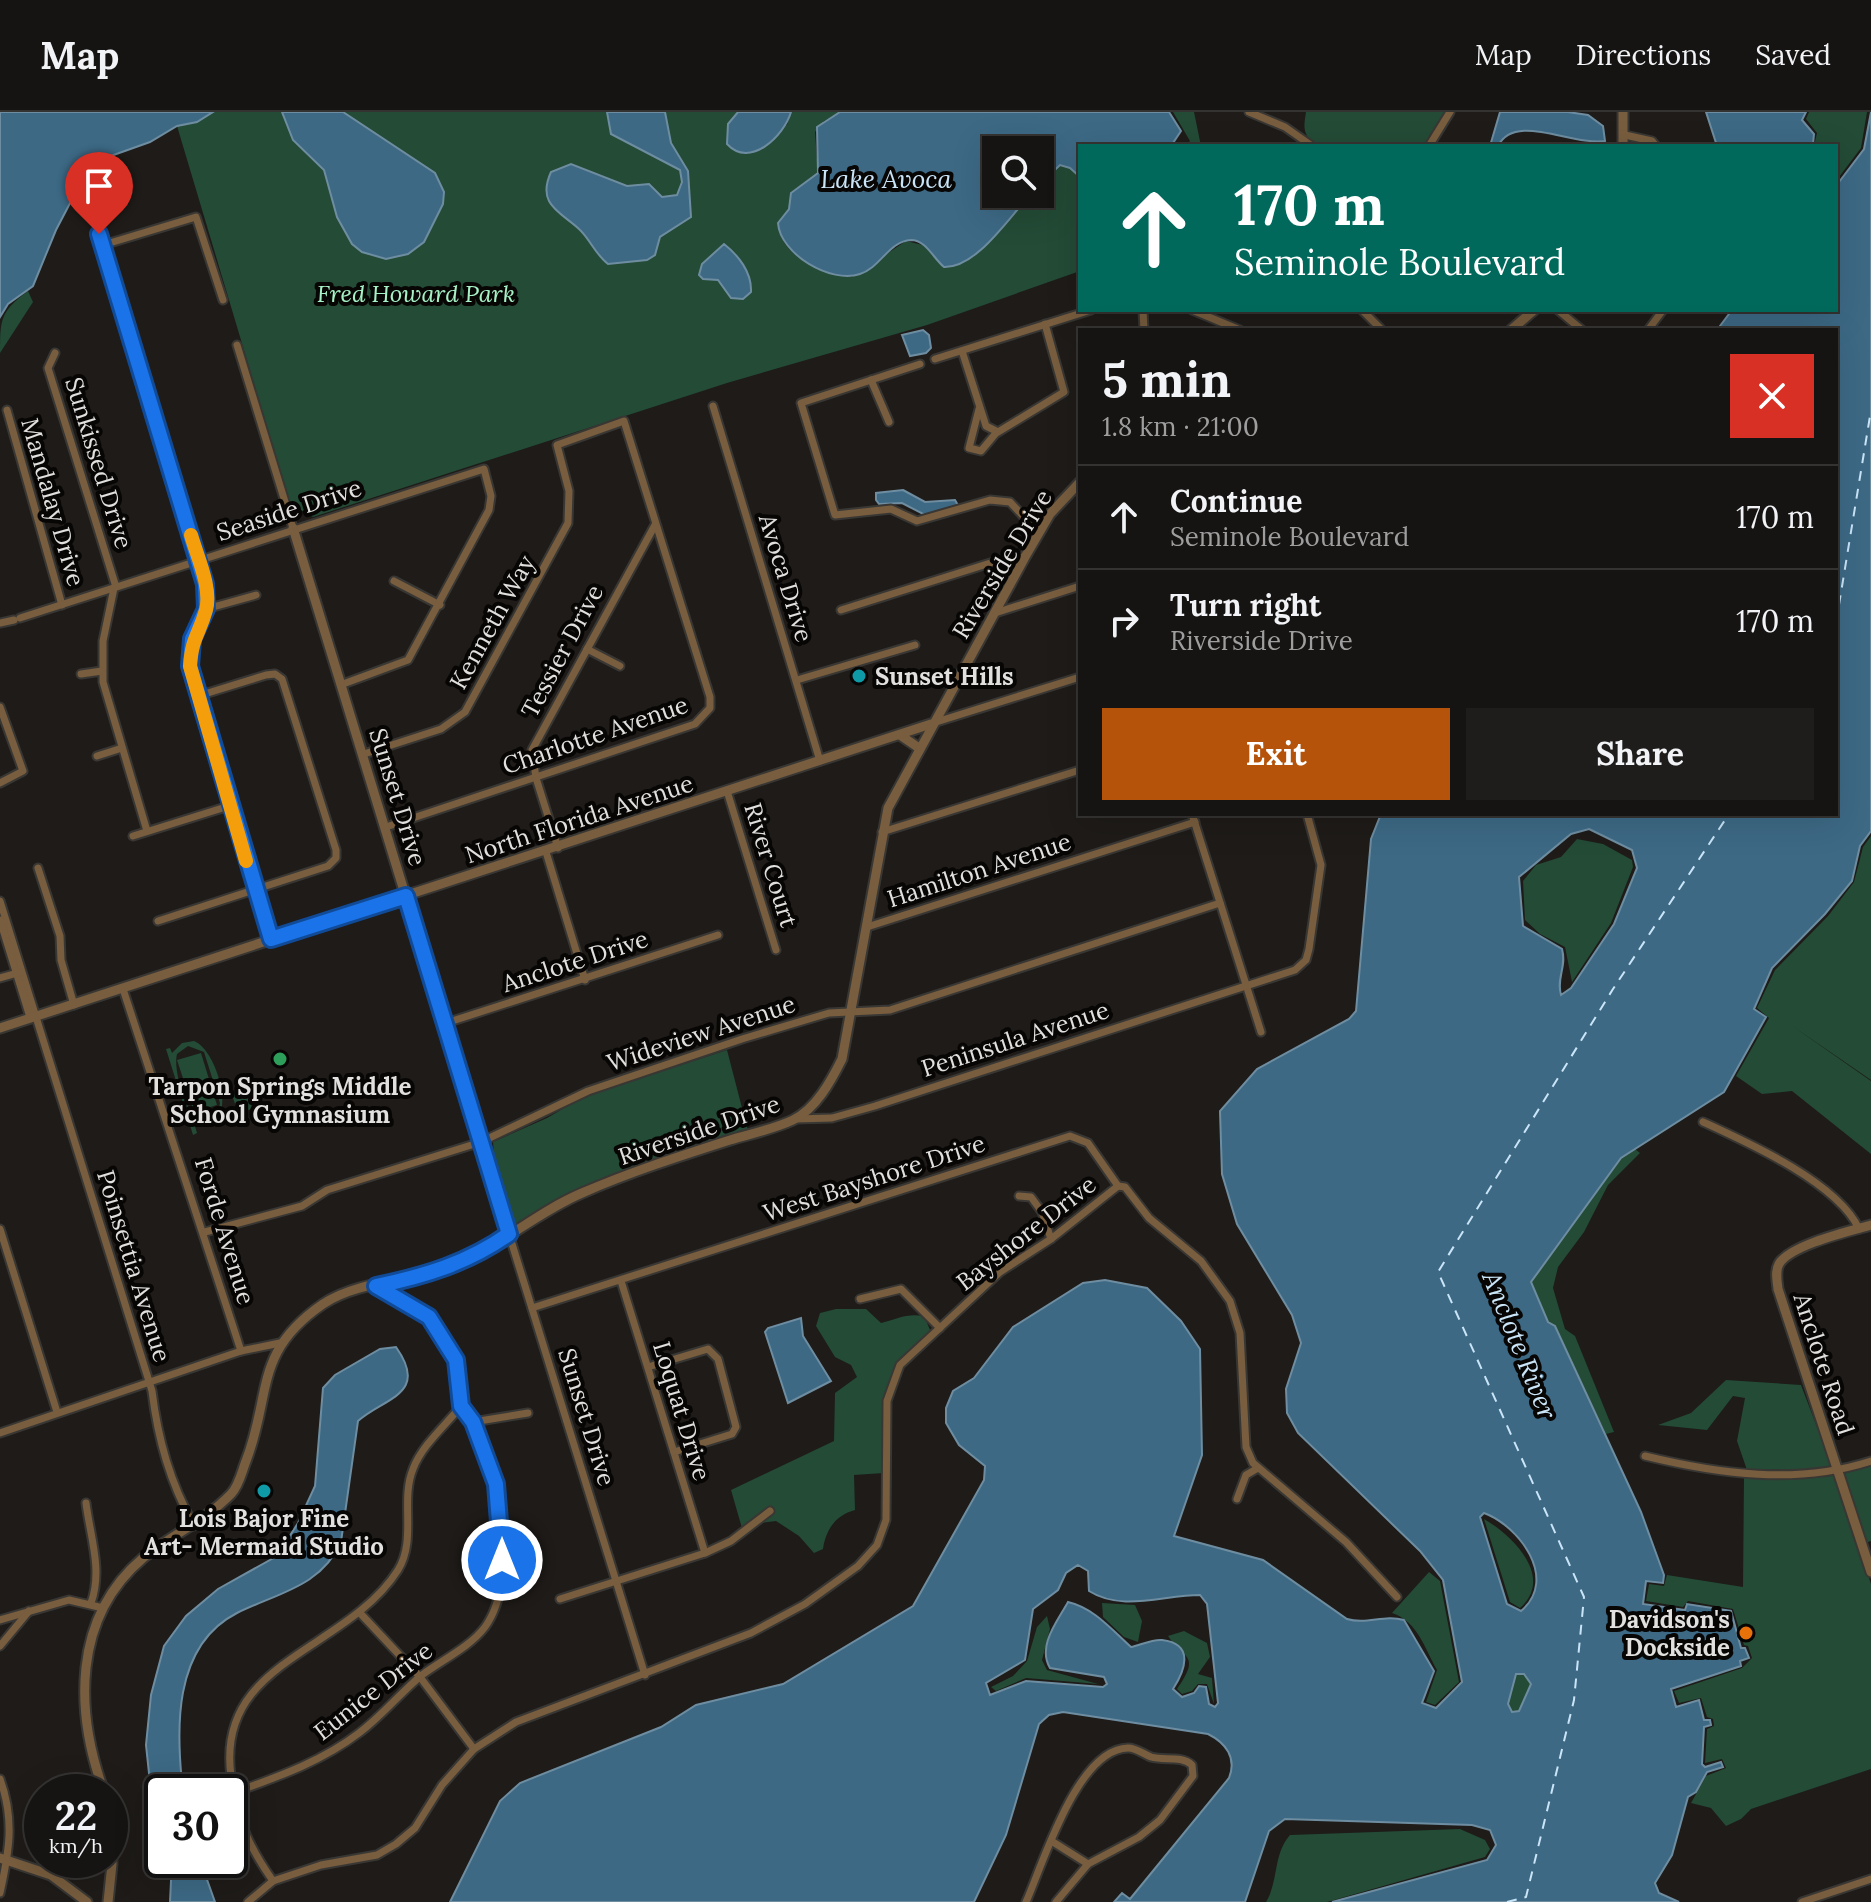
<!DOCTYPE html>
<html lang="en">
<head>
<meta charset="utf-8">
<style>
	body { margin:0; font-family:Lora,serif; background:#1f1d1b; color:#f1f3f6; height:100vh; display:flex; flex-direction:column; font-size:30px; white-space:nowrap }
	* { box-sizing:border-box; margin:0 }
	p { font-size:26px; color:#9e9e9f }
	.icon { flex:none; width:44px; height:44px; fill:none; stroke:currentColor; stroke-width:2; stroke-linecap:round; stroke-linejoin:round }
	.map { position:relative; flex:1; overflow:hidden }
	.details { position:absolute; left:1078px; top:216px; width:760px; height:488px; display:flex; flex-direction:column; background:#161412; border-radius:0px; box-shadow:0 8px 32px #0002,0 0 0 2px #353332 }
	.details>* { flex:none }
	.hud { position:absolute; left:1078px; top:32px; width:760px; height:168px; border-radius:0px; box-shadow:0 8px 32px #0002,0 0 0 2px #353332; background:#00695c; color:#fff; overflow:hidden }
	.tools { position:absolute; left:982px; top:24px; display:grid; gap:16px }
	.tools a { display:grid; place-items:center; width:72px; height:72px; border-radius:0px; background:#161412; box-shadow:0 8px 32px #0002,0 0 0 2px #353332; font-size:40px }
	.speed { position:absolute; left:24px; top:1662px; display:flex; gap:16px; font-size:40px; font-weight:700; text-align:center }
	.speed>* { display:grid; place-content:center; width:104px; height:104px; border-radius:50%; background:#161412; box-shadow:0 8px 32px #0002,0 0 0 2px #353332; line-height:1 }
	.speed small { font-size:20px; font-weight:400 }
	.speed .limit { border:4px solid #111; border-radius:12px; background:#fff; color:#111 }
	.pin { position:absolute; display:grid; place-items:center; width:68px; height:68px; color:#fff; margin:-82px -34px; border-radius:50% 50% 50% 0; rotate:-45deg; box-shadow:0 0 8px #0007 }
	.pin .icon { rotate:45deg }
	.me { position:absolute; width:88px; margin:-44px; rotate:0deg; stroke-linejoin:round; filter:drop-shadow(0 0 6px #0008) }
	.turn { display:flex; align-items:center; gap:28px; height:168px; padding:0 24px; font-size:36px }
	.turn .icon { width:104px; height:104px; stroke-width:2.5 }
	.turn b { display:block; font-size:56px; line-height:68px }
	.round { display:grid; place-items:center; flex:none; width:84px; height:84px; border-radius:0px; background:#1f1d1b }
	.overview { display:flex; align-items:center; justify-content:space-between; height:136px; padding:0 24px }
	h1 { font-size:48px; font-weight:700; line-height:60px }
	.cta { display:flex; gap:16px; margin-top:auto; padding:16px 24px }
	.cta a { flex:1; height:92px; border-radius:0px; background:#b45309; color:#fff; font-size:32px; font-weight:700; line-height:92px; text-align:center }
	.cta a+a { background:#1f1d1b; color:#f1f3f6 }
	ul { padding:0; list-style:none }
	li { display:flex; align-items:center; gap:24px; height:104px; padding:0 24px; border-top:2px solid #353332 }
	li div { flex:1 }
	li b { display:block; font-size:30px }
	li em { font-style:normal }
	header { display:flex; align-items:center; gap:48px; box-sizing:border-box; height:112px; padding:0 40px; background:#161412; border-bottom:2px solid #353332 }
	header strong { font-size:38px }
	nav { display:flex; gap:44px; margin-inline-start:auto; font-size:28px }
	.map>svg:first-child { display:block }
</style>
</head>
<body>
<header>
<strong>Map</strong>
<nav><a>Map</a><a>Directions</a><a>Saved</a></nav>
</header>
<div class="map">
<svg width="1871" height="1790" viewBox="0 0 1871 1790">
	<rect width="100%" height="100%" fill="#1e1b18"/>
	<g fill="#234b36" fill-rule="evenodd">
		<path d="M213 0H738L728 12 787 13 791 0H840L824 9 815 20 818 61 791 80 789 97 778 111C781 148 822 157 852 165L906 129 973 145 1031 82H1040V72L1060 53 1070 56 1080 65V159L927 213 727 271 313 405 290 392 177 14 197 10Z"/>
		<polygon points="1173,0 1194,0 1201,34 1186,34 1190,29"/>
		<path d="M1306 0H1446L1425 34H1318C1303 23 1303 18 1306 0Z"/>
		<polygon points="1809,0 1867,0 1861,36 1836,69 1836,34 1814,34 1817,21 1806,7"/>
		<path d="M28 179 33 190 0 241C0 207 0 200 28 179Z"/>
		<polygon points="1871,724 1871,968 1791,913 1871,969 1871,1042 1792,979 1762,982 1736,964 1769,906 1757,896 1775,858 1828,804 1854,770 1863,735"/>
		<polygon points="1577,727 1603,732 1632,748 1633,755 1611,811 1572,870 1565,835 1540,822 1525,808 1523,769 1536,753 1561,745"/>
		<path d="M194 929C215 937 234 997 214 1011H194L197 1021 193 1023 166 937 170 936 172 941 182 931ZM188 934 204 940 220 991 218 1001 209 1008 197 1007C185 996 173 958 177 942Z"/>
		<polygon points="727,938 748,1019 583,1076 515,1114 494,1043 493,1030 547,1006 583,985"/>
		<polygon points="201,941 217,993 194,1000 177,948"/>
		<polygon points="255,976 259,989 251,992 252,997 238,1001 232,983"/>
		<path d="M1635 1037 1640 1041 1608 1073 1584 1120 1558 1155 1553 1176 1565 1217 1575 1224 1614 1320 1606 1322 1555 1214C1540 1206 1537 1185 1531 1170L1621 1046Z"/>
		<path d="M836 1197H866L881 1211C897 1207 906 1201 924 1204L931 1220C873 1268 883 1292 884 1361L854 1363 855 1398C836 1403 826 1417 823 1437L814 1441 799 1424 776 1409 760 1411 775 1400 771 1395 742 1416 731 1378 834 1329 835 1281 857 1265 851 1253 835 1245 816 1214 820 1201Z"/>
		<polygon points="1726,1268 1801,1273 1833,1357 1747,1358 1737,1329 1745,1286 1733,1284 1707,1318 1658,1313 1691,1301"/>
		<polygon points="1871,1354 1871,1429 1865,1431 1843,1362"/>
		<polygon points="1835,1364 1871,1472 1871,1657 1751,1697 1741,1707 1726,1714 1711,1696 1691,1691 1706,1664 1726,1656 1722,1647 1705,1651 1707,1617 1714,1614 1713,1607 1707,1605 1701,1586 1679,1591 1674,1579 1742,1556 1752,1546 1748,1534 1744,1533 1733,1497 1688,1489 1683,1495 1646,1489 1649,1472 1664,1474 1667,1463 1743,1475 1744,1365"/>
		<path d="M1484 1407C1512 1423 1555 1465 1520 1496L1510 1490Z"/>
		<path d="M1429 1460 1440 1469 1459 1570 1435 1593 1426 1590 1437 1558C1424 1535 1418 1510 1392 1501Z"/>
		<polygon points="1102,1491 1135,1493 1142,1509 1138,1530 1124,1525 1103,1505"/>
		<polygon points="1047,1504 1050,1517 1042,1548 1047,1558 1098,1572 1026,1566 996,1579 991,1575 1013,1564 1027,1549 1037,1515"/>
		<path d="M1184 1519 1207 1531 1210 1545 1198 1562 1212 1566 1214 1592 1207 1572H1198L1192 1579 1182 1582 1177 1577C1202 1542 1183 1547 1168 1524Z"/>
		<polygon points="1515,1562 1524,1562 1531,1572 1519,1599 1511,1600 1508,1592"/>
		<path d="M1460 1717 1485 1728 1490 1737 1485 1745 1327 1790H1266C1279 1768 1273 1742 1290 1723Z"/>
	</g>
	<g fill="#3d6985" stroke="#6e8da0" stroke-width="2" fill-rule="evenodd">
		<polygon points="0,0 213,0 197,10 177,14 150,30 91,51 56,118 33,174 8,192 0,205"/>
		<polygon points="282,0 343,0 435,61 444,80 443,92 424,130 408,142 386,147 362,140 352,132 337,105 324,58 293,28"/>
		<path d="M607 0H665L671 31 688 59 691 105 660 125 655 143 647 148 608 152C595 142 590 127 579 117 561 100 536 93 551 60L571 52 627 74 649 72 662 85 677 83 682 70 680 58 611 22Z"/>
		<path d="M738 0H791C784 24 750 57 727 32L728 12Z"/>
		<path d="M840 0H1169L1181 19 1171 34H1080V65L1070 56 1060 53 1040 72V38H996V82H1031C1009 105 977 156 944 155 933 146 926 128 911 128 889 129 880 156 860 162 831 172 780 142 778 111L789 97 791 81 818 61 817 15Z"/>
		<path d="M1500 0H1568L1588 3 1603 14 1605 29C1572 34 1515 0 1498 34H1490Z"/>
		<polygon points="1706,0 1806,0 1802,8 1814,22 1813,32 1717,34"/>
		<path d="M1871 0V719L1860 734 1852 769 1825 802 1772 856 1754 897 1766 905 1724 980 1621 1046 1531 1170 1548 1210 1555 1214 1641 1400 1664 1463 1663 1471 1646 1469 1643 1492 1685 1498 1687 1492 1731 1499 1741 1536H1745L1749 1546 1740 1549 1741 1554 1671 1577 1676 1595 1699 1588 1704 1608H1710L1711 1613 1704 1615 1702 1652 1705 1655 1721 1650 1723 1655 1707 1660 1696 1680 1688 1685 1672 1743 1655 1771 1659 1781 1679 1790H1332L1487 1748 1496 1733 1490 1718 1472 1713 1285 1707 1269 1719 1245 1790H1114L1122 1781 1130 1787 1229 1666C1237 1646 1226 1631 1208 1622L1063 1600 1049 1603 1039 1612 1006 1723 974 1790H450L500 1689 520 1671 661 1615 696 1593 783 1572 913 1494 984 1368 985 1354 959 1333 946 1311V1296L953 1279 974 1266 1013 1215 1083 1171 1105 1168 1147 1176 1181 1209 1200 1237 1202 1343 1174 1424 1263 1448 1347 1507C1367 1513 1384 1502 1404 1508L1434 1559 1422 1591 1436 1596 1462 1570 1443 1468 1420 1439 1298 1321 1287 1301 1286 1277 1301 1231 1292 1203 1237 1112 1222 1062 1220 999 1257 957 1349 907 1356 899 1371 727 1381 702H1836V218H1717L1732 198H1836V74L1864 37ZM1589 717 1632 738 1637 756 1614 812 1571 876 1561 883C1556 866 1567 855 1562 837L1523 814 1519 765 1571 722ZM1484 1401C1519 1414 1559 1467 1521 1499L1507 1492 1480 1405ZM1078 1453 1088 1459 1089 1479C1122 1500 1163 1483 1200 1483L1207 1492 1218 1591 1215 1595 1209 1592 1206 1575 1199 1574 1194 1581 1182 1585 1173 1577C1184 1560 1196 1532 1162 1528 1153 1527 1140 1533 1131 1535 1112 1518 1094 1496 1068 1490 1057 1510 1037 1534 1050 1556L1104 1565 1107 1572 1103 1575 1026 1569 990 1583 986 1571 1025 1548 1033 1497 1058 1478 1066 1461ZM1516 1562H1524L1531 1572 1519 1599 1512 1600 1508 1592Z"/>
		<path d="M724 132C738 143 752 160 751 180L743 187 731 186 718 168 703 167 699 163 702 152Z"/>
		<polygon points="923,218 929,223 931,236 926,241 910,244 902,223"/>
		<polygon points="903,378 925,390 955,388 959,395 927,404 902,391 879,392 876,388 876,381"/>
		<polygon points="801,1206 803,1224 831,1269 788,1291 765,1220 768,1216"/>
		<path d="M396 1235C430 1283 383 1286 358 1309L341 1430C321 1475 277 1481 237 1501 172 1534 176 1620 183 1680H162V1709L151 1680 146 1633 151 1583 164 1534 186 1504 218 1477 277 1444 298 1411 315 1374 323 1276 335 1263 380 1237Z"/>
		<polygon points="172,1748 200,1748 215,1790 170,1790"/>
	</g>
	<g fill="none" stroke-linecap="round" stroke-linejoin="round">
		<g stroke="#cae5f8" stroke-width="2" stroke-dasharray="10 8" stroke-linecap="butt">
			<polyline points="1836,511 1871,298"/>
			<polyline points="1507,1790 1526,1785 1574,1588 1584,1485 1438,1160 1613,877 1729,702"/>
		</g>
		<defs>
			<g id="minor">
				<polyline points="1249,0 1285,15 1312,34"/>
				<polyline points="1625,23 1652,29 1656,34"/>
				<polyline points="1429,34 1450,0"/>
				<polyline points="99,122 205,472 206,497 192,527 190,554 271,827"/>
				<polyline points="103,133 196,105 223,188"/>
				<polyline points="1143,198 1144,218"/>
				<polyline points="1192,198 1240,218"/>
				<polyline points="1362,198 1380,216 1377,218"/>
				<polyline points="1558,198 1582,218"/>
				<polyline points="1648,218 1663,198"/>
				<polyline points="237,233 293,416"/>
				<polyline points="962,239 986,314 998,320 1064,280 1045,212"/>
				<polyline points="55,241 48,256 116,475"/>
				<polyline points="935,247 1091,198"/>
				<polyline points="920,252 801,291 835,403 891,397 917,409 990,388 1010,390 1039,421"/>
				<polyline points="871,268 889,310"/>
				<polyline points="713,294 820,649"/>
				<polyline points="979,297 969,336 981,339 996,321"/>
				<polyline points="7,298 62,493"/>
				<polyline points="394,469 440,493"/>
				<polyline points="114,476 103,529 103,570 147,719"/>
				<polyline points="206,497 256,483"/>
				<polyline points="841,498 1003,447 1025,445"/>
				<polyline points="995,501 1080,474"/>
				<polyline points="20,506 484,357 491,384 489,398 408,548 343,572"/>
				<polyline points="0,511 14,508"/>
				<polyline points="587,537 620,554"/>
				<polyline points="81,562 102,559"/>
				<polyline points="797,568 915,533"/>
				<polyline points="0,595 23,659 0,671"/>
				<polyline points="933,611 1080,565"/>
				<polyline points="364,642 441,617 465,600 568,411 569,379 557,333 624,309 710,585 710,596 695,612 386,715"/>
				<polyline points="97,644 122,636"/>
				<polyline points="727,679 776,838"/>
				<polyline points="1192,702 1261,920"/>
				<polyline points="882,720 1080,658"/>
				<polyline points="133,724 229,694"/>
				<polyline points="558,736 536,666 532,638 655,413"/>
				<polyline points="546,740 585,868"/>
				<polyline points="38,756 60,824 61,848 74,893"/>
				<path d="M0 789 152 1279C158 1328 170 1370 194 1414"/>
				<polyline points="0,808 29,902 34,904"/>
				<polyline points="158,809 328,754 336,746 336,738 282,567 275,562 266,563 198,584"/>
				<polyline points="867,815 1195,710"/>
				<polyline points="0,866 21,860"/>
				<polyline points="123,877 241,1239"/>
				<polyline points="443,912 718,823"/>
				<polyline points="795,1007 832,1006 875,994 1295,858 1306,848 1309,837 1321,753 1307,702"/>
				<path d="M1703 1010C1749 1031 1838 1071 1859 1117"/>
				<polyline points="1118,1074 1125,1075 1149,1106 1201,1149 1230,1189 1240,1221 1246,1335 1253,1351 1346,1430 1397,1485"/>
				<polyline points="1019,1084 1031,1085 1042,1100 1051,1127"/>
				<polyline points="0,1117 57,1300"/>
				<polyline points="205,1120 302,1094 327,1078 481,1030 588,979 742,927 829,901 890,898 1220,791"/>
				<polyline points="509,1122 645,1563"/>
				<polyline points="621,1169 705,1441"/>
				<path d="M376 1174C433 1205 458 1225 461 1294"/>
				<polyline points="860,1187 901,1177 940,1216"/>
				<polyline points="532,1196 1070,1024 1088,1031 1118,1074"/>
				<polyline points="648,1255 708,1237 718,1247 736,1315 732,1322 674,1340"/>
				<polyline points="473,1310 528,1301"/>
				<polyline points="0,1321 241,1239 280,1231"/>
				<path d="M1645 1344C1719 1362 1797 1373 1871 1349"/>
				<polyline points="1237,1387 1246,1363 1258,1356"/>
				<path d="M86 1391C90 1424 103 1458 91 1491"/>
				<polyline points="560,1487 705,1441 731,1429 770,1399"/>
				<polyline points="360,1501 420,1565 474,1637"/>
				<polyline points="0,1508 69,1488 103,1496"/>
				<polyline points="0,1534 29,1499"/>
				<path d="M0 1667C15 1708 9 1740 0 1781"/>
				<path d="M233 1681C277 1665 321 1650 359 1621 382 1604 400 1581 422 1563 442 1548 470 1535 485 1515 523 1462 496 1342 461 1294"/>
				<polyline points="1053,1730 1088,1752"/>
				<path d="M273 1769C249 1735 236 1706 231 1664 215 1548 346 1540 398 1458 417 1427 400 1389 413 1357 422 1333 446 1313 461 1294"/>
				<polyline points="248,1790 273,1769 321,1753 377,1743 396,1732 415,1716 442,1673 474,1637 516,1610 751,1521 805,1492 858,1454 877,1433 886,1408 887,1289 900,1253 1000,1160 1051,1127 1118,1074"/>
				<path d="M1026 1790C1043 1752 1077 1637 1128 1636 1137 1636 1143 1642 1151 1645 1164 1649 1181 1643 1192 1653L1193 1664 1160 1708 1139 1725 1088 1752 1056 1790"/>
				<polyline points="1802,1790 1871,1767"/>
			</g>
			<g id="tertiary">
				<polyline points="1623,0 1623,34"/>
				<polyline points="1511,218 1534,198"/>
				<polyline points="293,416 509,1122"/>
				<polyline points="900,623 919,636"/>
				<polyline points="0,916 931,612"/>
				<path d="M1871 1113C1850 1119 1790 1133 1779 1152 1775 1159 1777 1168 1778 1177L1871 1460"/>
				<path d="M104 1680C75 1600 72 1506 143 1446 171 1423 205 1409 231 1382 239 1374 242 1359 246 1349 272 1282 253 1240 323 1192 359 1168 410 1170 450 1155 497 1137 535 1101 582 1081 630 1060 680 1044 730 1028 750 1022 774 1017 793 1008 816 997 831 969 842 947L888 696 1025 445 1050 402 1080 370"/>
				<polyline points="0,1746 51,1763 87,1790"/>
				<polyline points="108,1790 112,1752 110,1705"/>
			</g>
		</defs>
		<use href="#minor" stroke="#393734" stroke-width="11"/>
		<use href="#tertiary" stroke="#393734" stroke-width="13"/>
		<use href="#minor" stroke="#785d3e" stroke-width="7"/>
		<use href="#tertiary" stroke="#785d3e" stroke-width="9"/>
	</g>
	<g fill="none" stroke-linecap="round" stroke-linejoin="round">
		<defs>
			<path id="route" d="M99 122 205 472 206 497 192 527 190 554 271 827 406 784 509 1122C468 1151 425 1164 376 1174L429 1205 456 1248 461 1294 473 1310 496 1372 502 1448"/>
		</defs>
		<use href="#route" stroke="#114b97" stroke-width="20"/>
		<use href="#route" stroke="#1a73e8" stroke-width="14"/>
		<path stroke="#f59e0b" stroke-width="14" d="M191 423C197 444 212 476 206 498 199 523 192 525 190 554L246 749"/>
	</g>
	<g fill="#0f9aa8" stroke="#070605" stroke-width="3">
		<circle cx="859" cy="564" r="8"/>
		<circle cx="264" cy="1379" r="8"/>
	</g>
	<circle fill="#2e9e5b" stroke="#070605" stroke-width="3" cx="280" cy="947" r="8"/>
	<circle fill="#e8710a" stroke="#070605" stroke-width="3" cx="1746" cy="1521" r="8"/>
	<g text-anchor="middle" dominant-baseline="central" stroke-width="8" stroke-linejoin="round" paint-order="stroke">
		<g font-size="24" font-style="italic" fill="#a6f2c6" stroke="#070605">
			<text x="416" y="181">Fred Howard Park</text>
		</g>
		<g font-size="24" fill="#e2e0de" stroke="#070605">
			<text transform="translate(99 351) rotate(73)">Sunkissed Drive</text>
			<text transform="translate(53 390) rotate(74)">Mandalay Drive</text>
			<text transform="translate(289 398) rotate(-18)">Seaside Drive</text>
			<text transform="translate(1002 452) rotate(-59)">Riverside Drive</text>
			<text transform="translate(786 466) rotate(73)">Avoca Drive</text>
			<text transform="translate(492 510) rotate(-61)">Kenneth Way</text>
			<text transform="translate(562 539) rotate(-62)">Tessier Drive</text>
			<text transform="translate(595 623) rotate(-19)">Charlotte Avenue</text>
			<text transform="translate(398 685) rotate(73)">Sunset Drive</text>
			<text transform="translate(579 707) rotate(-18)">North Florida Avenue</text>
			<text transform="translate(771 753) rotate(73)">River Court</text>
			<text transform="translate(979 758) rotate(-18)">Hamilton Avenue</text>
			<text transform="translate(575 849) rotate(-18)">Anclote Drive</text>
			<text transform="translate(701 921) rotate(-18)">Wideview Avenue</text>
			<text transform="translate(1015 927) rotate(-18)">Peninsula Avenue</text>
			<text transform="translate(699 1018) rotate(-19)">Riverside Drive</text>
			<text transform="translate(874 1066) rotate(-18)">West Bayshore Drive</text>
			<text transform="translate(225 1119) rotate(73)">Forde Avenue</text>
			<text transform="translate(1026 1121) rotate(-38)">Bayshore Drive</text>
			<text transform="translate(134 1154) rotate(73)">Poinsettia Avenue</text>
			<text transform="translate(1824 1252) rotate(72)">Anclote Road</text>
			<text transform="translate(682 1299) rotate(73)">Loquat Drive</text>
			<text transform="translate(587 1305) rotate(73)">Sunset Drive</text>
			<text transform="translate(373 1579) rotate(-38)">Eunice Drive</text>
		</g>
		<g font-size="24" font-weight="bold" fill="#e2e0de" stroke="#070605">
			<text x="875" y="564" text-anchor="start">Sunset Hills</text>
			<text x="280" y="974">Tarpon Springs Middle<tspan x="280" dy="28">School Gymnasium</tspan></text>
			<text x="264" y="1406">Lois Bajor Fine<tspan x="264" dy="28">Art- Mermaid Studio</tspan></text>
			<text x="1730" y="1507" text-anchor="end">Davidson's<tspan x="1730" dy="28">Dockside</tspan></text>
		</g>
		<g font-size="26" font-style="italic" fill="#cae5f8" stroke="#070605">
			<text x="886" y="66">Lake Avoca</text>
			<text transform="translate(1520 1233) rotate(68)">Anclote River</text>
		</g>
	</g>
</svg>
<div class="tools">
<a><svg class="icon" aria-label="search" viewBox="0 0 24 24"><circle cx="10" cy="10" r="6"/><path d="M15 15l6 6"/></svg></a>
</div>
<div class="speed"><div>22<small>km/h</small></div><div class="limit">30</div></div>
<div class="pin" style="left:99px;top:122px;background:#d93025"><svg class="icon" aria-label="arrive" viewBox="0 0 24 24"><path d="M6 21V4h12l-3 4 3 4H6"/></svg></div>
<svg class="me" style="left:502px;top:1448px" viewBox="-20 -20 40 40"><circle r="17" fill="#1a73e8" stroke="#fff" stroke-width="3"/><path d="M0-11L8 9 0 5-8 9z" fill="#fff"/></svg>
<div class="hud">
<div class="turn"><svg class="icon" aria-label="ahead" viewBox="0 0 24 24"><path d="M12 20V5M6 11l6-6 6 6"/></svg><div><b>170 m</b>Seminole Boulevard</div></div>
</div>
<section class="details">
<div class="overview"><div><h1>5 min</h1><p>1.8 km · 21:00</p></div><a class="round" style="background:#d93025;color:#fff"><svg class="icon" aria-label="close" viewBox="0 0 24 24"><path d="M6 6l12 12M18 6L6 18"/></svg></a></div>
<ul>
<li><svg class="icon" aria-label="ahead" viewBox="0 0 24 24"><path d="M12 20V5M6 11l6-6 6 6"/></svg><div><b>Continue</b><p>Seminole Boulevard</p></div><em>170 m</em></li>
<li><svg class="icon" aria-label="right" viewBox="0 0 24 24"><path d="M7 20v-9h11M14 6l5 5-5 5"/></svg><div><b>Turn right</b><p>Riverside Drive</p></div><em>170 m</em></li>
</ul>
<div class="cta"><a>Exit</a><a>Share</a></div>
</section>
</div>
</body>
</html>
